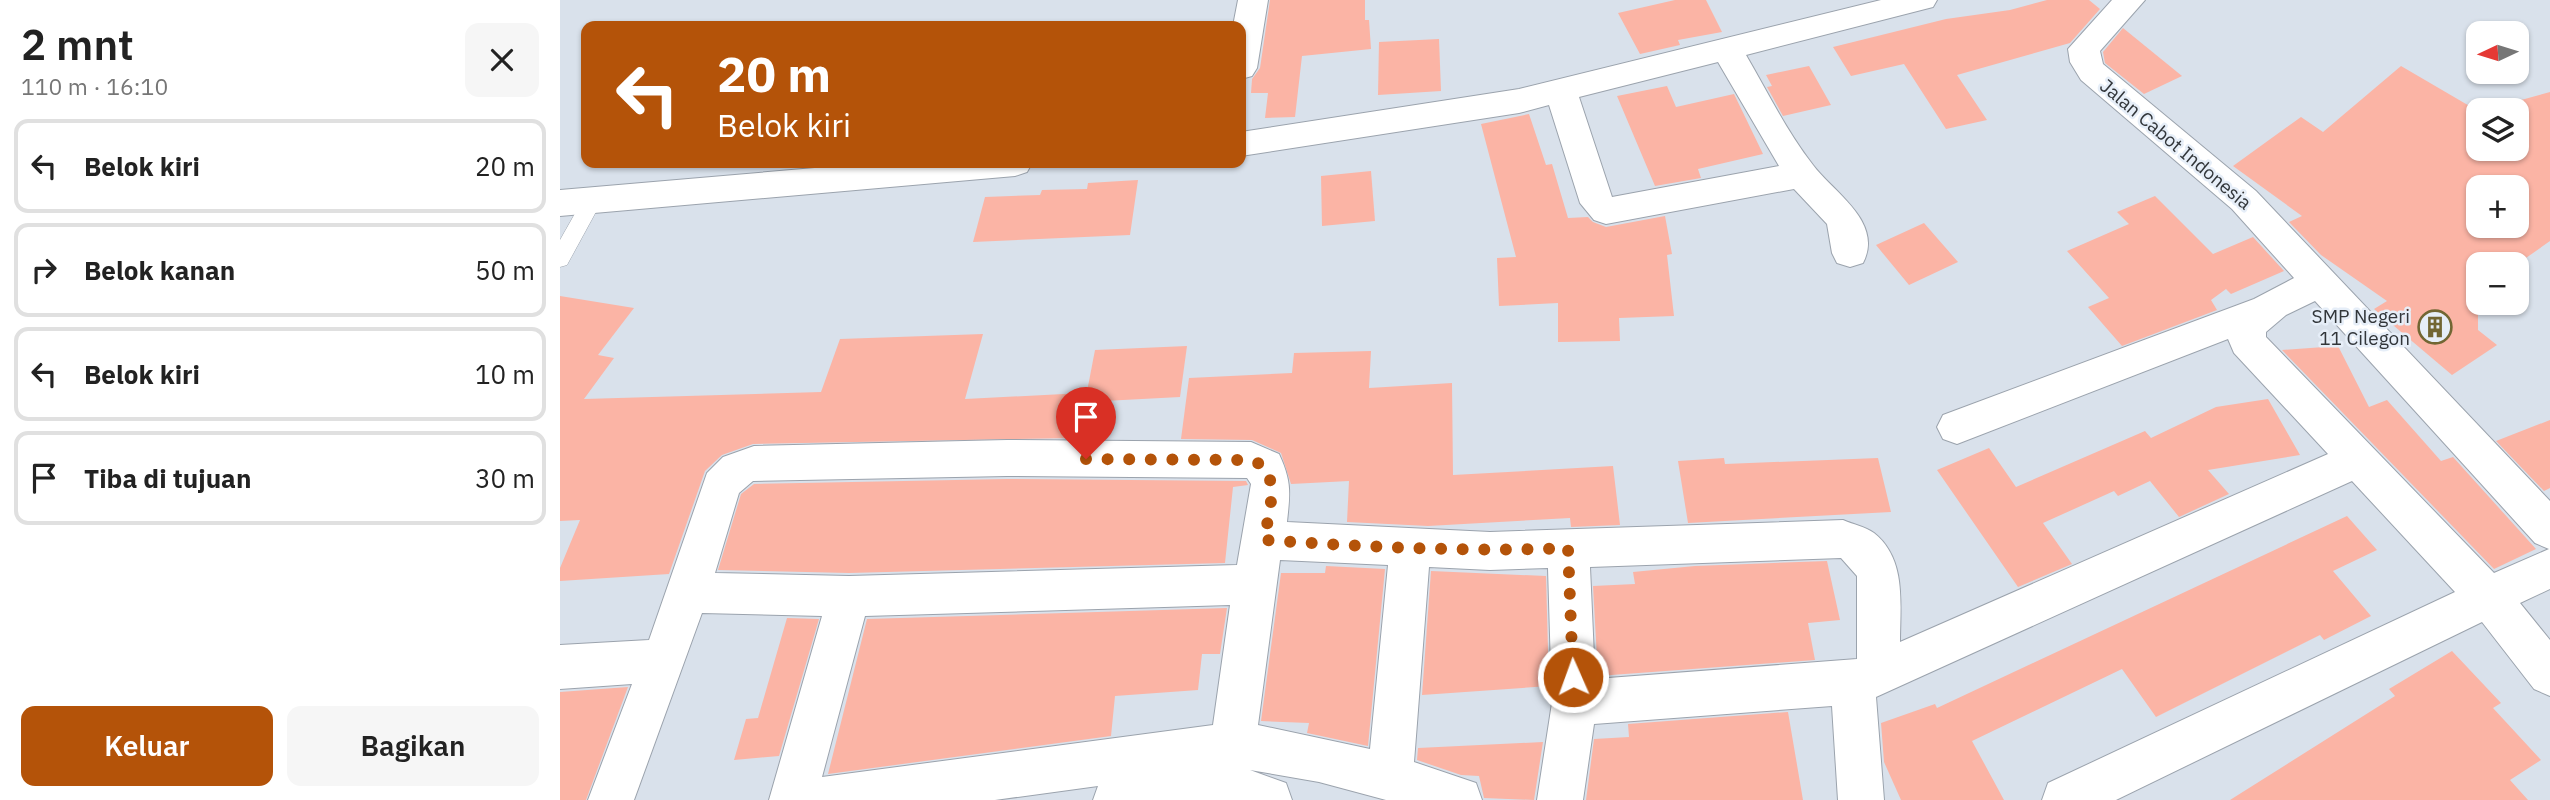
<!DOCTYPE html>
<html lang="id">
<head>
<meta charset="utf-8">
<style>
	body { margin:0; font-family:"IBM Plex Sans",sans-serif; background:#f6f6f6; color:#222; height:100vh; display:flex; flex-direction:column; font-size:26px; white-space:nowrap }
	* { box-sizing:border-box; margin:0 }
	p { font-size:23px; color:#767676 }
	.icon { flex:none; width:38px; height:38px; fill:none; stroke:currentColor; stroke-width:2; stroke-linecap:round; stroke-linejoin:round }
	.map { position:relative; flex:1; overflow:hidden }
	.side { display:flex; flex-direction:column; background:#fff; width:560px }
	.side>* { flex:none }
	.guide { position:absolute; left:21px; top:21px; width:665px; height:147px; border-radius:14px; box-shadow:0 2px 5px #0004; background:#b45309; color:#fff; overflow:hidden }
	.needle { width:46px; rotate:266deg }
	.controls { position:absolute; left:1906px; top:21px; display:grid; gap:14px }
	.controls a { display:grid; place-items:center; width:63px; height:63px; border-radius:14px; background:#fff; box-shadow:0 2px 5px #0004; font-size:35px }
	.pin { position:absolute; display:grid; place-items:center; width:60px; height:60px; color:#fff; margin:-72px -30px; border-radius:50% 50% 50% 0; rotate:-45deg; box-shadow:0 0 7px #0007 }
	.pin .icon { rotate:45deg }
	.me { position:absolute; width:77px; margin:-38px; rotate:358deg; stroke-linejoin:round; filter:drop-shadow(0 0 5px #0008) }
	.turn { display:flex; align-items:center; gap:24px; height:147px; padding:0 21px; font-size:32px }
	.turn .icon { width:91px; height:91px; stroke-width:2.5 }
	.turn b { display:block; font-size:49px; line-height:60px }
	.round { display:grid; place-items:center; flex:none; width:74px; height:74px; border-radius:14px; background:#f6f6f6 }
	.summary { display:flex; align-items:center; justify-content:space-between; height:119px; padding:0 21px }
	h1 { font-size:42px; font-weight:600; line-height:52px }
	.button { display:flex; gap:14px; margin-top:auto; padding:14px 21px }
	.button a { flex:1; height:80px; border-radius:14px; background:#b45309; color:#fff; font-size:28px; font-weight:600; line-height:80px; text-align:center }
	.button a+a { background:#f6f6f6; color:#222 }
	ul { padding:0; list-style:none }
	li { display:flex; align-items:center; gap:21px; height:94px; margin:0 14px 10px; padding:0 7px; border:4px solid #e0e0e0; border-radius:14px }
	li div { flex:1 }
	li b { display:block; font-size:26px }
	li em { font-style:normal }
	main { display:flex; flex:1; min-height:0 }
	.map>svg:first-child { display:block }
</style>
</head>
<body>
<main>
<section class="side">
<div class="summary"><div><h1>2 mnt</h1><p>110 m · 16:10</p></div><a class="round"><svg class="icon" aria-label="close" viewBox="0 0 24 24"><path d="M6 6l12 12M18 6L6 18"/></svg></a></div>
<ul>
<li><svg class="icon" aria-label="left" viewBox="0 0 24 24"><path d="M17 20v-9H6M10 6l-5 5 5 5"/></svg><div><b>Belok kiri</b></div><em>20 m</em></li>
<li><svg class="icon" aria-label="right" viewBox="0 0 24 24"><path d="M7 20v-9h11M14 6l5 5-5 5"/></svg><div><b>Belok kanan</b></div><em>50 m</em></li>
<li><svg class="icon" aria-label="left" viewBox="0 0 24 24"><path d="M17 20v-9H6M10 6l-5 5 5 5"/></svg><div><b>Belok kiri</b></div><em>10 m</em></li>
<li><svg class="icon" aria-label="arrive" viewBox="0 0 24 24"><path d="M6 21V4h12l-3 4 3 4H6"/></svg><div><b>Tiba di tujuan</b></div><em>30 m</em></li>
</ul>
<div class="button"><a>Keluar</a><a>Bagikan</a></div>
</section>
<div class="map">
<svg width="1990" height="800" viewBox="0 0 1990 800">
	<rect width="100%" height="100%" fill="#d9e1eb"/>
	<g fill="#fbb4a5" fill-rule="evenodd">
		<polygon points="710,0 805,0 805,20 809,20 811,49 742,56 735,117 705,118 708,93 691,93 692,79 700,68"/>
		<polygon points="1115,0 1146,0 1162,32 1118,40 1120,45 1080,54 1058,13"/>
		<polygon points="1487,0 1529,0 1540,9 1510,43 1397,75 1427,120 1386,129 1344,64 1291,76 1273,47 1386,19 1450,10"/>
		<polygon points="1563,28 1622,76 1584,94 1545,63 1543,52"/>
		<polygon points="879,39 881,91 818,95 819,42"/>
		<polygon points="1249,66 1271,105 1223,116 1207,87 1212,86 1206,75"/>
		<path d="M1841 66 1918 111V149H1956V110H1925L1990 92V241L1956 265 1918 264V330L1937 345 1892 375 1814 309 1827 301 1761 255 1729 222 1742 216 1673 166 1741 117 1763 132ZM1918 187H1956V226H1918Z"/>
		<polygon points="1107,86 1116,107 1174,94 1203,154 1138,169 1141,178 1095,186 1057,96"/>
		<polygon points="969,114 986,165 992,164 1008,218 1028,217 1033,222 1046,227 1105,216 1112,254 1107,255 1114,316 1059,318 1060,341 998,342 998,303 939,306 937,258 956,257 921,124"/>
		<polygon points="811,171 815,221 762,226 761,176"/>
		<polygon points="578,180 570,235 413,242 425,197 480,195 482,190 527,189 528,183"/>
		<polygon points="1595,196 1653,254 1693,237 1724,271 1671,294 1666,289 1651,300 1657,310 1562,346 1528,307 1549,298 1507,251 1569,224 1557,212"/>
		<polygon points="1364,223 1398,262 1349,285 1316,245"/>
		<polygon points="0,296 74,308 38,355 54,358 24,399 261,392 280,339 423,334 405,399 523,393 515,438 193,444 162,455 145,471 109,574 0,581 0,568 20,520 0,521"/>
		<polygon points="627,346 620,397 525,402 535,350"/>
		<polygon points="1778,346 1809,407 1827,400 1881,461 1893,457 1976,549 1934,569 1722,350"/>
		<polygon points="811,351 809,388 892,383 893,475 1053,466 1060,525 1011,527 1010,518 868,526 787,522 789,481 731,484 721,453 692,440 621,439 629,378 732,373 734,353"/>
		<polygon points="1708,399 1740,455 1648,470 1669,494 1619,517 1590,481 1558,496 1554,491 1483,523 1512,564 1458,587 1377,470 1429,448 1456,487 1585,431 1591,438 1656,407"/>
		<polygon points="1990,420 1990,488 1984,491 1936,441"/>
		<polygon points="1164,458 1165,464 1318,458 1331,512 1128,523 1118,461"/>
		<polygon points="447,479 686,481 688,485 673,487 665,563 289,573 158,570 181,494 194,484"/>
		<polygon points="1787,516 1817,550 1773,571 1811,616 1764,640 1760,635 1596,717 1562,669 1412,741 1444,800 1341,800 1324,762 1321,723 1375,704 1377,708"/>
		<polygon points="1267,561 1280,620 1248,623 1255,660 1038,676 1033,586 1075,584 1073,572 1135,566"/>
		<polygon points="766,566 825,569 808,746 747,733 749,723 701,721 721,573 765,573"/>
		<polygon points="871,571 986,576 989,686 862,695"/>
		<polygon points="667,608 660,654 642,654 638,690 555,696 551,736 268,774 307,619"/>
		<polygon points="227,618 259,619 219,756 174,760 186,719 198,718"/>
		<polygon points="1892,651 1941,703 1933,708 1981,760 1950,780 1968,800 1670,800 1835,696 1829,689"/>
		<polygon points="68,687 26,800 0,800 0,692"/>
		<polygon points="1228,712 1243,800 1026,800 1034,739 1069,737 1068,724"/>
		<polygon points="983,742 974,800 924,798 919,776 901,775 857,760 858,748"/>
	</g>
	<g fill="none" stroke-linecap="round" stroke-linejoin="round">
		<defs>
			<polygon id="lane" points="33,191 40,194 43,199 7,265 0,267 0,240 26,194"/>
			<g id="street">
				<polygon points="678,0 708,0 697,68 692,76 681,79 681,26 673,26"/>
				<path d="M1321 0H1377L1373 7 1186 55C1207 91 1227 132 1253 165 1274 193 1324 222 1303 263L1290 267 1277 263 1272 253 1267 224 1234 189 1046 224 1034 220 1020 203 989 105 959 113 681 156V132L959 89ZM1158 62 1219 166 1052 197 1019 97Z"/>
				<path d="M1552 0H1585L1540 51 1543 64 1696 191 1990 501V589L1960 603 1990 640V696L1974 689 1922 622 1556 800H1482L1488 783 1895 592 1792 481 1316 697 1324 800H1278L1272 706 1034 724 1023 800H977L992 703 988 568 930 570 869 567 854 762 916 783 922 800H826L759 782 690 770 726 783 732 800H533L538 786 435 800H209L262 616 142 613 74 800H28L72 684 0 689V645L89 640 147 473 163 457 194 446 447 440 691 442 719 454C732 482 730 493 727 522L930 532 1283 520C1292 524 1306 527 1314 533 1347 559 1340 605 1340 642L1768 454 1674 353 1668 339 1397 444 1383 439 1377 427 1383 415 1694 299 1734 278 1672 209 1521 80 1510 62 1508 49ZM1755 301 1975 543 1989 549 1934 573 1706 337V332L1726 315ZM447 476 687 478 691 484 677 565 289 576 155 573 179 493 193 481ZM1281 558 1297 576V659L1035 679 1030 567ZM720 560 828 565 810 749 698 725ZM670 605 653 725 262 777 305 616Z"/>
				<polygon points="313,163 472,163 467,172 455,176 0,216 0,190"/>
			</g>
		</defs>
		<use href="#lane" stroke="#9ba3ad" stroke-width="1"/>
		<use href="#street" stroke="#9ba3ad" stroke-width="2"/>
		<use href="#lane" fill="#fff" fill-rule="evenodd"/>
		<use href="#street" fill="#fff" fill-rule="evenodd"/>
	</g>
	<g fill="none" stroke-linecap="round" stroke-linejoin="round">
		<path stroke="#b45309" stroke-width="12" stroke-dasharray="0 21.6" d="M526 459 691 460C724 470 708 515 704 540 806 547 906 552 1008 548L1013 677"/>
	</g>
	<defs>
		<symbol id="building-ring" viewBox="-11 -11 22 22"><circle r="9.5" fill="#e6eef8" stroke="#726633" stroke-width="1.5"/><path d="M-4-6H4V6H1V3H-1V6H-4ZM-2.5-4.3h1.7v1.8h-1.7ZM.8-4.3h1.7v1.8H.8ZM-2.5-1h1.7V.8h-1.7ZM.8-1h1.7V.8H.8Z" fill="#726633"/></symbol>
	</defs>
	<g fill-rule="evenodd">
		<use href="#building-ring" x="1856" y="308" width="38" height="38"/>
	</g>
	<g text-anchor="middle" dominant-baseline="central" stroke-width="5" stroke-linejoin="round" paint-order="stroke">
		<g font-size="19" fill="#32363a" stroke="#e6eef8">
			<text transform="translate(1616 144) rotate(40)">Jalan Cabot Indonesia</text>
		</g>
		<g font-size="19" fill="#32363a" stroke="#e6eef8" text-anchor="end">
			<text x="1850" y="316">SMP Negeri<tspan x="1850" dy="22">11 Cilegon</tspan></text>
		</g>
	</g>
</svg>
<div class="controls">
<a><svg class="needle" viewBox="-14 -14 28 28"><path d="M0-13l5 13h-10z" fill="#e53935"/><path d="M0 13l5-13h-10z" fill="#767676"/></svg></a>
<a><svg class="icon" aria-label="layers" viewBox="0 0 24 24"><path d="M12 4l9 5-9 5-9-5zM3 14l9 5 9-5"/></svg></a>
<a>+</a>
<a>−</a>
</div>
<div class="pin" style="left:526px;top:459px;background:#d93025"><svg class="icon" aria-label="arrive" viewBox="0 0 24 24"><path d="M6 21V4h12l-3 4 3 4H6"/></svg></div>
<svg class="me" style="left:1013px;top:677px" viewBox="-20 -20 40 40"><circle r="17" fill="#b45309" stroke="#fff" stroke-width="3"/><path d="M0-11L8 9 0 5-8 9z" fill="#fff"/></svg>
<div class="guide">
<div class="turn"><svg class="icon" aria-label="left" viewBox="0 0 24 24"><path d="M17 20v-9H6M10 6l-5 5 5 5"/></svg><div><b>20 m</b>Belok kiri</div></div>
</div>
</div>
</main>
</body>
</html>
